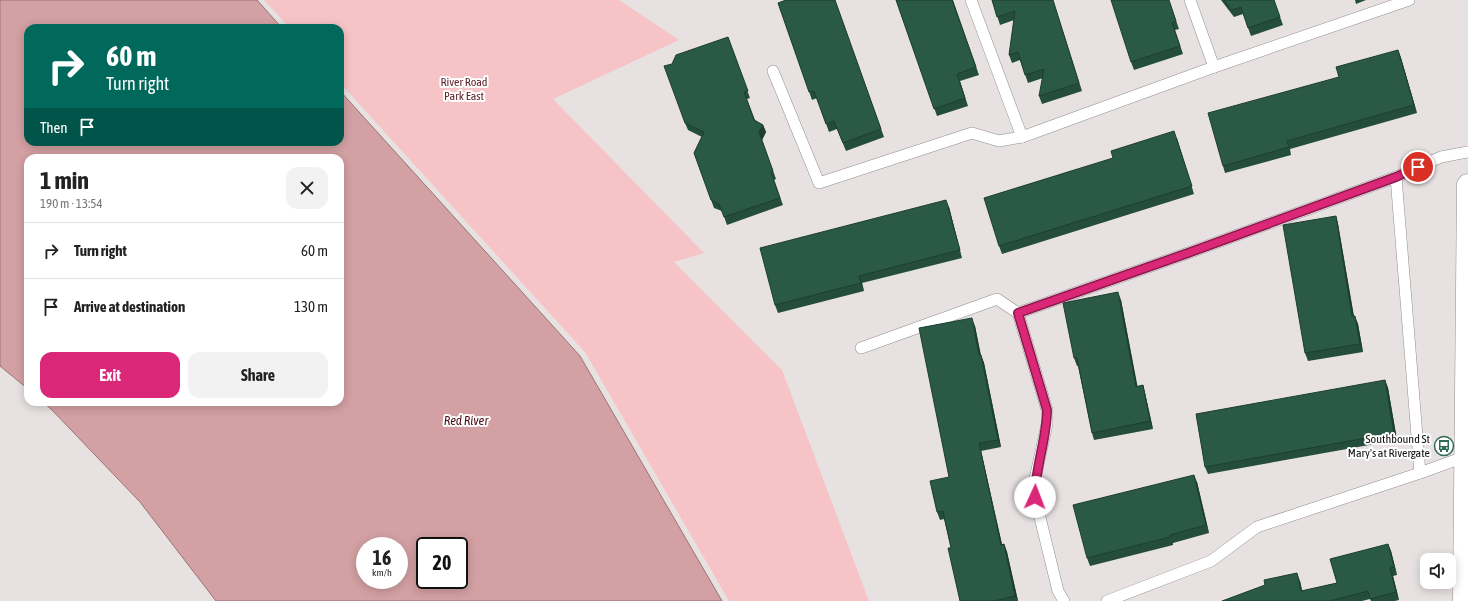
<!DOCTYPE html>
<html lang="en">
<head>
<meta charset="utf-8">
<style>
	body { margin:0; font-family:"Asap Condensed",sans-serif; background:#f2f2f2; color:#222; height:100vh; display:flex; flex-direction:column; font-size:15px; white-space:nowrap }
	* { box-sizing:border-box; margin:0 }
	p { font-size:13px; color:#767676 }
	.icon { flex:none; width:22px; height:22px; fill:none; stroke:currentColor; stroke-width:2; stroke-linecap:round; stroke-linejoin:round }
	.map { position:relative; flex:1; overflow:hidden }
	.side { position:absolute; left:24px; top:154px; width:320px; height:252px; display:flex; flex-direction:column; background:#fff; border-radius:12px; box-shadow:0 2px 10px #0003 }
	.side>* { flex:none }
	.hud { position:absolute; left:24px; top:24px; width:320px; height:122px; border-radius:12px; box-shadow:0 2px 10px #0003; background:#00695c; color:#fff; overflow:hidden }
	.tools { position:absolute; left:1420px; top:553px; display:grid; gap:8px }
	.tools a { display:grid; place-items:center; width:36px; height:36px; border-radius:8px; background:#fff; box-shadow:0 2px 10px #0003; font-size:20px }
	.speed { position:absolute; left:356px; top:537px; display:flex; gap:8px; font-size:20px; font-weight:700; text-align:center }
	.speed>* { display:grid; place-content:center; width:52px; height:52px; border-radius:50%; background:#fff; box-shadow:0 2px 10px #0003; line-height:1 }
	.speed small { font-size:10px; font-weight:400 }
	.speed .limit { border:2px solid #111; border-radius:6px; background:#fff; color:#111 }
	.pin { position:absolute; display:grid; place-items:center; width:34px; height:34px; color:#fff; margin:-17px; border:2px solid #fff; border-radius:50%; box-shadow:0 1px 4px #0007 }
	.me { position:absolute; width:44px; margin:-22px; rotate:2deg; stroke-linejoin:round; filter:drop-shadow(0 0 3px #0008) }
	.turn { display:flex; align-items:center; gap:14px; height:84px; padding:0 16px; font-size:18px }
	.turn .icon { width:52px; height:52px; stroke-width:2.5 }
	.turn b { display:block; font-size:28px; line-height:34px }
	.then { display:flex; align-items:center; height:38px; padding:0 16px; background:#0003; gap:8px; font-size:15px }
	.round { display:grid; place-items:center; flex:none; width:42px; height:42px; border-radius:12px; background:#f2f2f2 }
	.overview { display:flex; align-items:center; justify-content:space-between; height:68px; padding:0 16px }
	h1 { font-size:24px; font-weight:700; line-height:30px }
	.button { display:flex; gap:8px; margin-top:auto; padding:8px 16px }
	.button a { flex:1; height:46px; border-radius:12px; background:#db2777; color:#fff; font-size:16px; font-weight:700; line-height:46px; text-align:center }
	.button a+a { background:#f2f2f2; color:#222 }
	ul { padding:0; list-style:none }
	li { display:flex; align-items:center; gap:12px; height:56px; padding:0 16px; border-top:1px solid #e0e0e0 }
	li div { flex:1 }
	li b { display:block; font-size:15px }
	li em { font-style:normal }
	.map>svg:first-child { display:block }
</style>
</head>
<body>
<div class="map">
<svg width="1468" height="601" viewBox="0 0 1468 601">
	<rect width="100%" height="100%" fill="#e7e1e1"/>
	<polygon fill="#f6c4c7" points="264,0 619,0 679,40 553,99 704,253 674,262 782,370 869,601 729,601 585,352 340,83 340,28 290,28"/>
	<path fill="#d3a0a3" stroke="#997477" fill-rule="evenodd" d="M0 0H257L282 28H28V142H340V91L580 356 722 601H216L140 502 52 410 43 402H340V158H28V389L0 366ZM365 546H399V580H365ZM425 546H459V580H425Z"/>
	<g fill="none" stroke-linecap="round" stroke-linejoin="round">
		<defs>
			<g id="service">
				<polyline points="971,0 1022,137"/>
				<polyline points="1190,0 1214,67"/>
				<polyline points="773,71 819,183 972,133 999,141 1022,137 1214,67 1409,0"/>
				<polyline points="1396,177 1420,473"/>
				<polyline points="1018,313 1047,410 1047,424 1035,479 1035,497 1058,591 1064,601"/>
				<polyline points="861,348 997,299 1018,313 1188,253 1396,177 1441,157 1468,152"/>
				<polyline points="1107,601 1211,561 1257,527 1420,473 1467,456"/>
			</g>
			<polyline id="secondary" points="1464,601 1468,185"/>
		</defs>
		<use href="#service" stroke="#948f8f" stroke-width="12"/>
		<use href="#secondary" stroke="#948f8f" stroke-width="23"/>
		<use href="#service" stroke="#fff" stroke-width="11"/>
		<use href="#secondary" stroke="#fff" stroke-width="22"/>
	</g>
	<g fill="#244d3c">
		<polygon points="835,0 884,137 846,151 837,129 829,132 817,98 812,100 778,3"/>
		<polygon points="896,0 953,0 979,75 960,81 968,106 937,116"/>
		<polygon points="992,0 1053,0 1082,91 1042,104 1039,96 1043,78 1028,83 1020,60 1012,63 1009,55 1014,20 1000,25"/>
		<polygon points="1169,0 1179,29 1175,30 1183,54 1134,70 1131,62"/>
		<polygon points="1221,0 1274,0 1283,25 1251,36 1243,14 1234,17"/>
		<polygon points="1355,0 1366,0 1356,4"/>
		<polygon points="728,37 750,98 747,99 755,120 763,125 766,132 762,140 776,179 774,180 783,205 727,225 722,211 714,208 694,153 702,137 688,130 685,123 672,64"/>
		<polygon points="1398,50 1401,58 1417,113 1290,149 1291,155 1225,173 1223,166 1339,77"/>
		<polygon points="1177,138 1194,194 1002,254 999,246"/>
		<polygon points="949,207 962,258 862,283 864,291 778,313 775,305"/>
		<polygon points="1336,216 1338,224 1354,316 1358,324 1363,352 1308,361 1305,353"/>
		<polygon points="1121,300 1137,386 1143,385 1145,393 1153,429 1094,440 1092,433 1078,366 1077,366 1074,358"/>
		<polygon points="975,326 981,355 984,363 1001,447 981,451 1002,545 1004,544 1007,552 1018,601 960,601 951,548 944,519 940,520 937,512 949,477"/>
		<polygon points="1385,380 1388,388 1397,440 1208,474 1205,467"/>
		<polygon points="1197,482 1209,533 1173,543 1173,545 1090,566 1087,558"/>
		<polygon points="1388,544 1391,551 1397,575 1393,576 1399,600 1395,601 1371,601 1370,599 1362,601 1222,601 1300,581 1302,591 1337,583"/>
	</g>
	<g fill="#1d3e31">
		<polygon points="1398,50 1401,58 1417,113 1414,105"/>
		<polygon points="763,125 766,132 762,140 776,179 759,132"/>
		<polygon points="946,200 949,207 962,258 960,250"/>
		<polygon points="1336,216 1338,224 1355,324 1352,316"/>
		<polygon points="859,276 862,283 864,291 861,283"/>
		<polygon points="1118,292 1121,300 1139,394 1136,387"/>
		<polygon points="1355,316 1358,324 1363,352 1360,344"/>
		<polygon points="972,318 975,326 982,363 979,355"/>
		<polygon points="981,355 984,363 1001,447 998,440"/>
		<polygon points="1385,380 1388,388 1397,440 1394,433"/>
		<polygon points="1143,385 1145,393 1153,429 1150,421"/>
		<polygon points="979,443 981,451 1004,553 1001,545"/>
		<polygon points="1194,475 1197,482 1209,533 1206,525"/>
		<polygon points="1004,544 1007,552 1018,601 1015,596"/>
		<polygon points="1388,544 1391,551 1397,575 1394,567"/>
		<polygon points="1390,568 1393,576 1399,600 1396,592"/>
		<polygon points="1297,573 1300,581 1304,599 1301,591"/>
	</g>
	<g fill="#2a5946" stroke="#1d3e31">
		<polygon points="786,0 835,0 881,129 843,143 834,121 826,124 814,91 809,92 778,3"/>
		<polygon points="896,0 952,0 976,67 957,74 965,98 934,109"/>
		<polygon points="992,0 1053,0 1079,83 1039,96 1044,69 1025,75 1018,52 1009,55 1015,11 997,17"/>
		<polygon points="1111,0 1169,0 1176,21 1172,23 1180,46 1131,62"/>
		<polygon points="1224,0 1274,0 1280,17 1248,28 1241,7 1231,10"/>
		<polygon points="728,37 748,91 744,92 754,120 763,125 759,132 773,171 771,172 780,198 724,217 719,204 711,200 694,153 704,132 685,123 664,66 672,64 676,55"/>
		<polygon points="1398,50 1414,105 1287,141 1289,147 1223,166 1208,113 1339,77 1336,67"/>
		<polygon points="1174,131 1192,186 999,246 984,198 1113,158 1111,151"/>
		<polygon points="946,200 960,250 859,276 861,283 775,305 760,248"/>
		<polygon points="1336,216 1352,316 1355,316 1360,344 1305,353 1283,225"/>
		<polygon points="1118,292 1136,387 1143,385 1150,421 1092,433 1077,358 1074,358 1063,303"/>
		<polygon points="972,318 979,355 981,355 998,440 979,443 1001,545 1004,544 1015,596 994,601 960,601 948,548 951,548 943,511 937,512 930,481 949,477 919,328"/>
		<polygon points="1385,380 1394,433 1205,467 1196,414"/>
		<polygon points="1194,475 1206,525 1170,535 1170,537 1087,558 1073,505"/>
		<polygon points="1388,544 1394,567 1390,568 1396,592 1370,599 1368,591 1330,601 1222,601 1265,585 1264,580 1297,573 1301,591 1337,583 1330,559"/>
	</g>
	<g fill="none" stroke-linecap="round" stroke-linejoin="round">
		<defs>
			<path id="route" d="M1035 497C1035 467 1047 439 1047 410L1018 313 1188 253 1396 177 1418 167"/>
		</defs>
		<use href="#route" stroke="#8e194d" stroke-width="10"/>
		<use href="#route" stroke="#db2777" stroke-width="7"/>
	</g>
	<defs>
		<symbol id="bus-ring" viewBox="-11 -11 22 22"><circle r="9.5" fill="#fff" stroke="#316b55" stroke-width="1.5"/><path d="M-5-6H5V4H4V6H2V4H-2V6H-4V4H-5ZM-3.5-4V0h7V-4ZM-3.5 1.2v1.5H-2V1.2ZM2 1.2v1.5H3.5V1.2Z" fill="#316b55"/></symbol>
	</defs>
	<g fill-rule="evenodd">
		<use href="#bus-ring" x="1433" y="435" width="22" height="22"/>
	</g>
	<g text-anchor="middle" dominant-baseline="central" stroke-width="4" stroke-linejoin="round" paint-order="stroke">
		<g font-size="12" fill="#61232b" stroke="#fff">
			<text x="464" y="82">River Road<tspan x="464" dy="14">Park East</tspan></text>
		</g>
		<g font-size="12" fill="#110f0f" stroke="#fff" text-anchor="end">
			<text x="1430" y="439">Southbound St<tspan x="1430" dy="14">Mary's at Rivergate</tspan></text>
		</g>
		<g font-size="13" font-style="italic" fill="#4c0f1b" stroke="#fff">
			<text x="466" y="420">Red River</text>
		</g>
	</g>
</svg>
<div class="tools">
<a><svg class="icon" aria-label="sound" viewBox="0 0 24 24"><path d="M4 9h4l5-4v14l-5-4H4zM17 9q2 3 0 6"/></svg></a>
</div>
<div class="speed"><div>16<small>km/h</small></div><div class="limit">20</div></div>
<div class="pin" style="left:1418px;top:167px;background:#d93025"><svg class="icon" aria-label="arrive" viewBox="0 0 24 24"><path d="M6 21V4h12l-3 4 3 4H6"/></svg></div>
<svg class="me" style="left:1035px;top:497px" viewBox="-20 -20 40 40"><circle r="19" fill="#fff"/><path d="M0-13L10 11 0 6-10 11z" fill="#db2777"/></svg>
<div class="hud">
<div class="turn"><svg class="icon" aria-label="right" viewBox="0 0 24 24"><path d="M7 20v-9h11M14 6l5 5-5 5"/></svg><div><b>60 m</b>Turn right</div></div>
<div class="then">Then<svg class="icon" aria-label="arrive" viewBox="0 0 24 24"><path d="M6 21V4h12l-3 4 3 4H6"/></svg></div>
</div>
<section class="side">
<div class="overview"><div><h1>1 min</h1><p>190 m · 13:54</p></div><a class="round"><svg class="icon" aria-label="close" viewBox="0 0 24 24"><path d="M6 6l12 12M18 6L6 18"/></svg></a></div>
<ul>
<li><svg class="icon" aria-label="right" viewBox="0 0 24 24"><path d="M7 20v-9h11M14 6l5 5-5 5"/></svg><div><b>Turn right</b></div><em>60 m</em></li>
<li><svg class="icon" aria-label="arrive" viewBox="0 0 24 24"><path d="M6 21V4h12l-3 4 3 4H6"/></svg><div><b>Arrive at destination</b></div><em>130 m</em></li>
</ul>
<div class="button"><a>Exit</a><a>Share</a></div>
</section>
</div>
</body>
</html>
